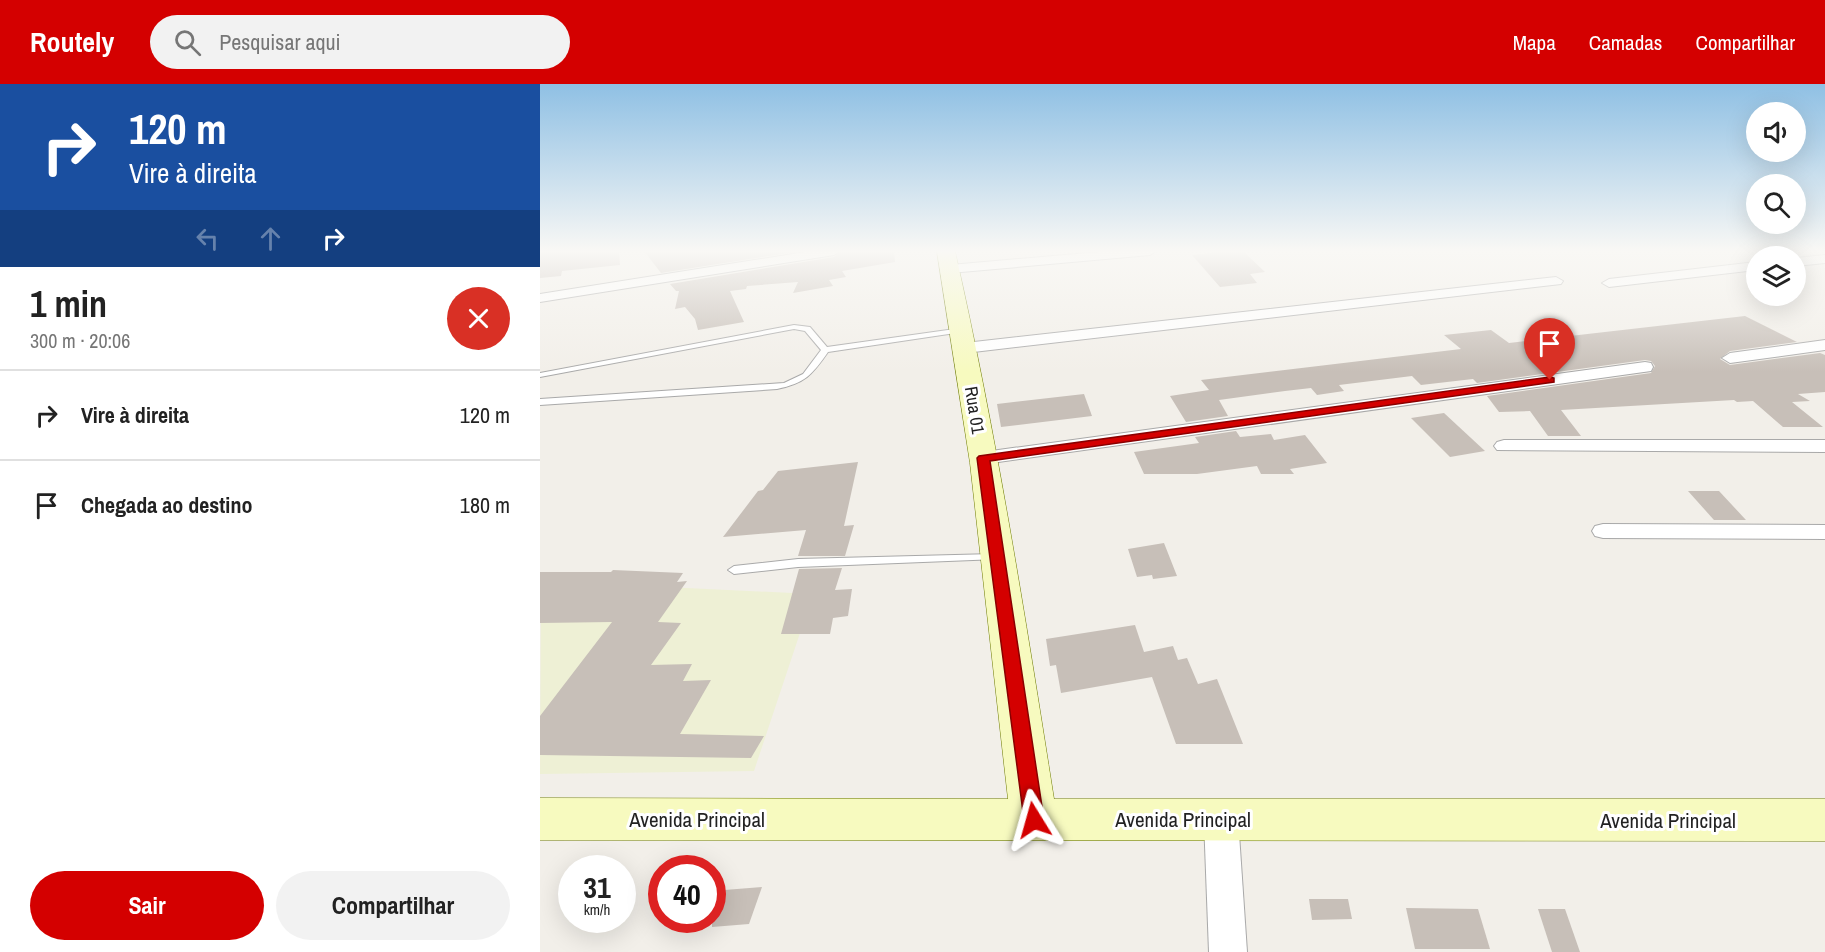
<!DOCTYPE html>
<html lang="pt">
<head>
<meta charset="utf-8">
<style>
	body { margin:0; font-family:"Archivo Narrow",sans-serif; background:#f2f2f2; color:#222; height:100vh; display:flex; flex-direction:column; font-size:22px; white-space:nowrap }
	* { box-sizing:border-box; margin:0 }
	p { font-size:20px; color:#767676 }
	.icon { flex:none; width:33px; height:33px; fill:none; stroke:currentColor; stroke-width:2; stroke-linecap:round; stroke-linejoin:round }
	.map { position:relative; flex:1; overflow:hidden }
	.sheet { display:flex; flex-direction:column; background:#fff; width:540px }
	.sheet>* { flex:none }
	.guide { background:#1a4fa0; color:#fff; overflow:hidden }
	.fabs { position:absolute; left:1206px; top:18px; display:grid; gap:12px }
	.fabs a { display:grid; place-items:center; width:60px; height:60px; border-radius:50%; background:#fff; box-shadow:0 6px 24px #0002; font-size:30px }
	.speed { position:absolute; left:18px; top:771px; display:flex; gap:12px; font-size:30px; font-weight:700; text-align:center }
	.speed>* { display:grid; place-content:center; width:78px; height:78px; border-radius:50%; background:#fff; box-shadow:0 6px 24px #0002; line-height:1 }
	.speed small { font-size:15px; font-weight:400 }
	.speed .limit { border:9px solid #d22; background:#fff; color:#111 }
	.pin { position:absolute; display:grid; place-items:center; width:51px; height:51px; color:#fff; margin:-62px -26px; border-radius:50% 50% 50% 0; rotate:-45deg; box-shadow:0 0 6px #0007 }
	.pin .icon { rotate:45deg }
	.me { position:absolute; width:66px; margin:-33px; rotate:352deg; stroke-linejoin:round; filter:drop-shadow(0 0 4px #0008) }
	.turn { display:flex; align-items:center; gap:21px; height:126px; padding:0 30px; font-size:27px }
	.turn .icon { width:78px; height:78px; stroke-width:2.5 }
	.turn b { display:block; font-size:42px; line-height:51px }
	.lanes { display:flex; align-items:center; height:57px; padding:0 30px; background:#0003; justify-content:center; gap:30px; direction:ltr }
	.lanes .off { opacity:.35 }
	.round { display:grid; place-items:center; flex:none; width:63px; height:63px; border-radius:32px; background:#f2f2f2 }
	.summary { display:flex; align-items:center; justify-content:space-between; height:102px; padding:0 30px }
	h1 { font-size:36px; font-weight:700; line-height:45px }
	.action { display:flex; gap:12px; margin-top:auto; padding:12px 30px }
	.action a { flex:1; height:69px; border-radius:36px; background:#d40000; color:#fff; font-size:24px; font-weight:700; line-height:69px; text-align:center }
	.action a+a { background:#f2f2f2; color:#222 }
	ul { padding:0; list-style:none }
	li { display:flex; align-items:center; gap:18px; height:90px; padding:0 30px; border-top:2px solid #e0e0e0 }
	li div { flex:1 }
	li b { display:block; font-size:22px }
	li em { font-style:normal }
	header { display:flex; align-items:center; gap:36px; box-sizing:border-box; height:84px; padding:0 30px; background:#d40000; color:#fff }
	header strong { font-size:28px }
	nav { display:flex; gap:33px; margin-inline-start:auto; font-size:21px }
	.search { width:420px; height:54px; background:#f2f2f2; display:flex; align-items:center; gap:15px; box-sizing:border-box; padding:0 21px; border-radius:33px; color:#767676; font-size:22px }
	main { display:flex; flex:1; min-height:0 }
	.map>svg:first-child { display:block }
</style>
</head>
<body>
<header>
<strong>Routely</strong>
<div class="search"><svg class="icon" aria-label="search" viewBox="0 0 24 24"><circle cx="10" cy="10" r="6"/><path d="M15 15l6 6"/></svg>Pesquisar aqui</div>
<nav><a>Mapa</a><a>Camadas</a><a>Compartilhar</a></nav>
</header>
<main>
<section class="sheet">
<div class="guide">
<div class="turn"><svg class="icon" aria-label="right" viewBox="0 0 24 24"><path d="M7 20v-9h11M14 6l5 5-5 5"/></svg><div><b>120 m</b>Vire à direita</div></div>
<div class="lanes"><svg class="icon off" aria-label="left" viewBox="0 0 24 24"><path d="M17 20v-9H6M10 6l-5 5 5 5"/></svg><svg class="icon off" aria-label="ahead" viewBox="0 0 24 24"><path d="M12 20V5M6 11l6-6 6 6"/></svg><svg class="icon" aria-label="right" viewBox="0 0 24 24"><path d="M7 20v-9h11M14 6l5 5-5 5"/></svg></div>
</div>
<div class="summary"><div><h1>1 min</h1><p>300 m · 20:06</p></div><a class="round" style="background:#d93025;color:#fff"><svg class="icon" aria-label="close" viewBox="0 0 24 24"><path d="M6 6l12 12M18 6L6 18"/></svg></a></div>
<ul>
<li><svg class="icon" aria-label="right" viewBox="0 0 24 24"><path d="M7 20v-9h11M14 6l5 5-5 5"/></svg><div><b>Vire à direita</b></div><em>120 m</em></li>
<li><svg class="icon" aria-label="arrive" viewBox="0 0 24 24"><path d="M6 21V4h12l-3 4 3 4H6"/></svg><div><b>Chegada ao destino</b></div><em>180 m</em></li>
</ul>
<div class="action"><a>Sair</a><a>Compartilhar</a></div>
</section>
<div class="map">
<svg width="1285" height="868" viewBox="0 0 1285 868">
	<rect width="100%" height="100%" fill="#f2efe9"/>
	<polygon fill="#eef0d5" points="1,497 273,510 214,687 0,690"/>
	<g fill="#c7bfb8">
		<polygon points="0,167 79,167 80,181 22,187 21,192 0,194"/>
		<polygon points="104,167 260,167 121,189"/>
		<polygon points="302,167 354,167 355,178 302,187 306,193 289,196 293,202 253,209 258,198 207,202 206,205 190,207 204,238 158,246 155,235 145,223 135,225 139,207 136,207 130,200 294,173"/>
		<polygon points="681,168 704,168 725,188 710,190 717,199 680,203 652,171"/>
		<polygon points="1205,232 1257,258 1190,267 1180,275 1190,281 1280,269 1285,271 1285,308 1258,310 1270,317 1252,318 1283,343 1243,343 1213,317 1197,318 1194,316 1021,326 1041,352 1008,352 990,327 959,328 947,312 1111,289 1115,282 1111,277 1105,276 937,299 933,295 881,301 872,292 799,301 804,307 777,311 771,304 745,307 679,316 688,332 646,338 630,312 669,306 661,296 921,265 904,251 951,246 969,259"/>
		<polygon points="544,310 552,332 461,343 457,320"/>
		<polygon points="904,329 945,367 910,373 871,334"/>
		<polygon points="696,347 700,353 731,350 734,356 765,351 787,379 750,385 754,390 721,390 717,382 657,390 604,390 594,368 659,359 655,353"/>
		<polygon points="318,378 304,442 314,441 305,472 258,472 266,446 183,453 218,407 223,406 238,387"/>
		<polygon points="1148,407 1179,407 1206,436 1174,436"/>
		<polygon points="624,459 637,492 613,495 612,491 597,493 588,465"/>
		<polygon points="302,484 295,506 312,505 308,532 293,534 290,550 241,550 259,485"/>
		<polygon points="73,486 143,489 137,498 147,497 118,538 141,539 111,581 152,580 143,597 171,596 140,650 224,652 211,674 0,671 0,632 72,538 0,539 0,488 71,488"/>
		<polygon points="595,541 604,568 633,562 638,576 647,574 658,600 677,595 703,660 636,660 612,593 521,609 516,581 510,582 506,555"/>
		<polygon points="222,803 209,840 172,843 172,807"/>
		<polygon points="769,815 808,815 812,835 772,836"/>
		<polygon points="866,824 938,825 950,865 875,865"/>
		<polygon points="998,825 1025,825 1040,868 1012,868"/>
	</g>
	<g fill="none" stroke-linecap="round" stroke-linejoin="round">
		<defs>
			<g id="lane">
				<path d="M254 241 270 243 287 263 422 244 426 246 422 248 288 268C272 291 265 299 237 305L0 321V315L244 299 263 290 281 266 265 247 254 245 0 293V289Z"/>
				<polygon points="454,470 460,473 458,475 258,483 194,490 188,486 194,482 258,475"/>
			</g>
			<g id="street">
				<polygon points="272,167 300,167 294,171 0,218 0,210"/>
				<polygon points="571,167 616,167 610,171 410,189 403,185 410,181"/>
				<polygon points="1285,171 1285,179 1256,182 1256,174"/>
				<polygon points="1216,178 1216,186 1069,203 1062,199 1069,195"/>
				<polygon points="1016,193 1023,197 1021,200 425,269 417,264 425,259"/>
				<polygon points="1285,256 1285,266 1190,279 1182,274 1190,269"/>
				<polygon points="1105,278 1111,279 1113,283 1111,287 444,380 437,378 434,374 437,370 444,368"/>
				<polygon points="964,356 1285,356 1285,368 957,366 954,362 957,358"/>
				<polygon points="1063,440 1285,441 1285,455 1063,454 1055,452 1052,447 1055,442"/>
				<polygon points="681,720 693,725 698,735 707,868 669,868 664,735 669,725"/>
			</g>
			<path id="secondary" d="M397 167H415C456 348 485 531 514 715H1285V757L0 756V714L468 715 430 379Z"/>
		</defs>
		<use href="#lane" stroke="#a9a9a9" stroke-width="2"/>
		<use href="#street" stroke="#a9a9a9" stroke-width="2"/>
		<use href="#secondary" stroke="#707d05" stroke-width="1"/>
		<use href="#lane" fill="#fff" fill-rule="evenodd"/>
		<use href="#street" fill="#fff" fill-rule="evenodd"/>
		<use href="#secondary" fill="#f7fabf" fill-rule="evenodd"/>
	</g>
	<linearGradient id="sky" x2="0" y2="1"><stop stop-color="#8fc0e4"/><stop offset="0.58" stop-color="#f9f8f5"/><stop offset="1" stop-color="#f9f8f5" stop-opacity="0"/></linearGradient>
	<rect width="1285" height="288" fill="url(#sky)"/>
	<polygon fill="#d40000" stroke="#8a0000" stroke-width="1.5" points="1010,293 1014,294 1014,298 450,377 504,736 501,742 494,745 487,742 484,736 437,374 439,372"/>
	<g text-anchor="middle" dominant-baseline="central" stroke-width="6" stroke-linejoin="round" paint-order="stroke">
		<g font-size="18" fill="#222" stroke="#fff">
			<text transform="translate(435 326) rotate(81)">Rua 01</text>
		</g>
		<g font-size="21" fill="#222" stroke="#fff">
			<text x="157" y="735">Avenida Principal</text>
			<text x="643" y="735">Avenida Principal</text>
			<text x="1128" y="736">Avenida Principal</text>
		</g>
	</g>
</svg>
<div class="fabs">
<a><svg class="icon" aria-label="sound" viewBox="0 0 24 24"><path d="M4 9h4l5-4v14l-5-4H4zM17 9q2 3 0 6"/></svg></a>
<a><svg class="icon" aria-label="search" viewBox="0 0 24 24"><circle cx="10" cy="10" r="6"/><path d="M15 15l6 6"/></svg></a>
<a><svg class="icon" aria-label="layers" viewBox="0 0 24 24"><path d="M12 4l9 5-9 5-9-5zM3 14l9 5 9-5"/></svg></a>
</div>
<div class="speed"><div>31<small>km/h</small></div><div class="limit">40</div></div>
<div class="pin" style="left:1010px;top:296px;background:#d93025"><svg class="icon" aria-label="arrive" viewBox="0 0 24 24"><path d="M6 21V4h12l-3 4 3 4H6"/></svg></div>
<svg class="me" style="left:494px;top:736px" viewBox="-20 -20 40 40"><path d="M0-17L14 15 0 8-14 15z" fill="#d40000" stroke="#fff" stroke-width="4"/></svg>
</div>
</main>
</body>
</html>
